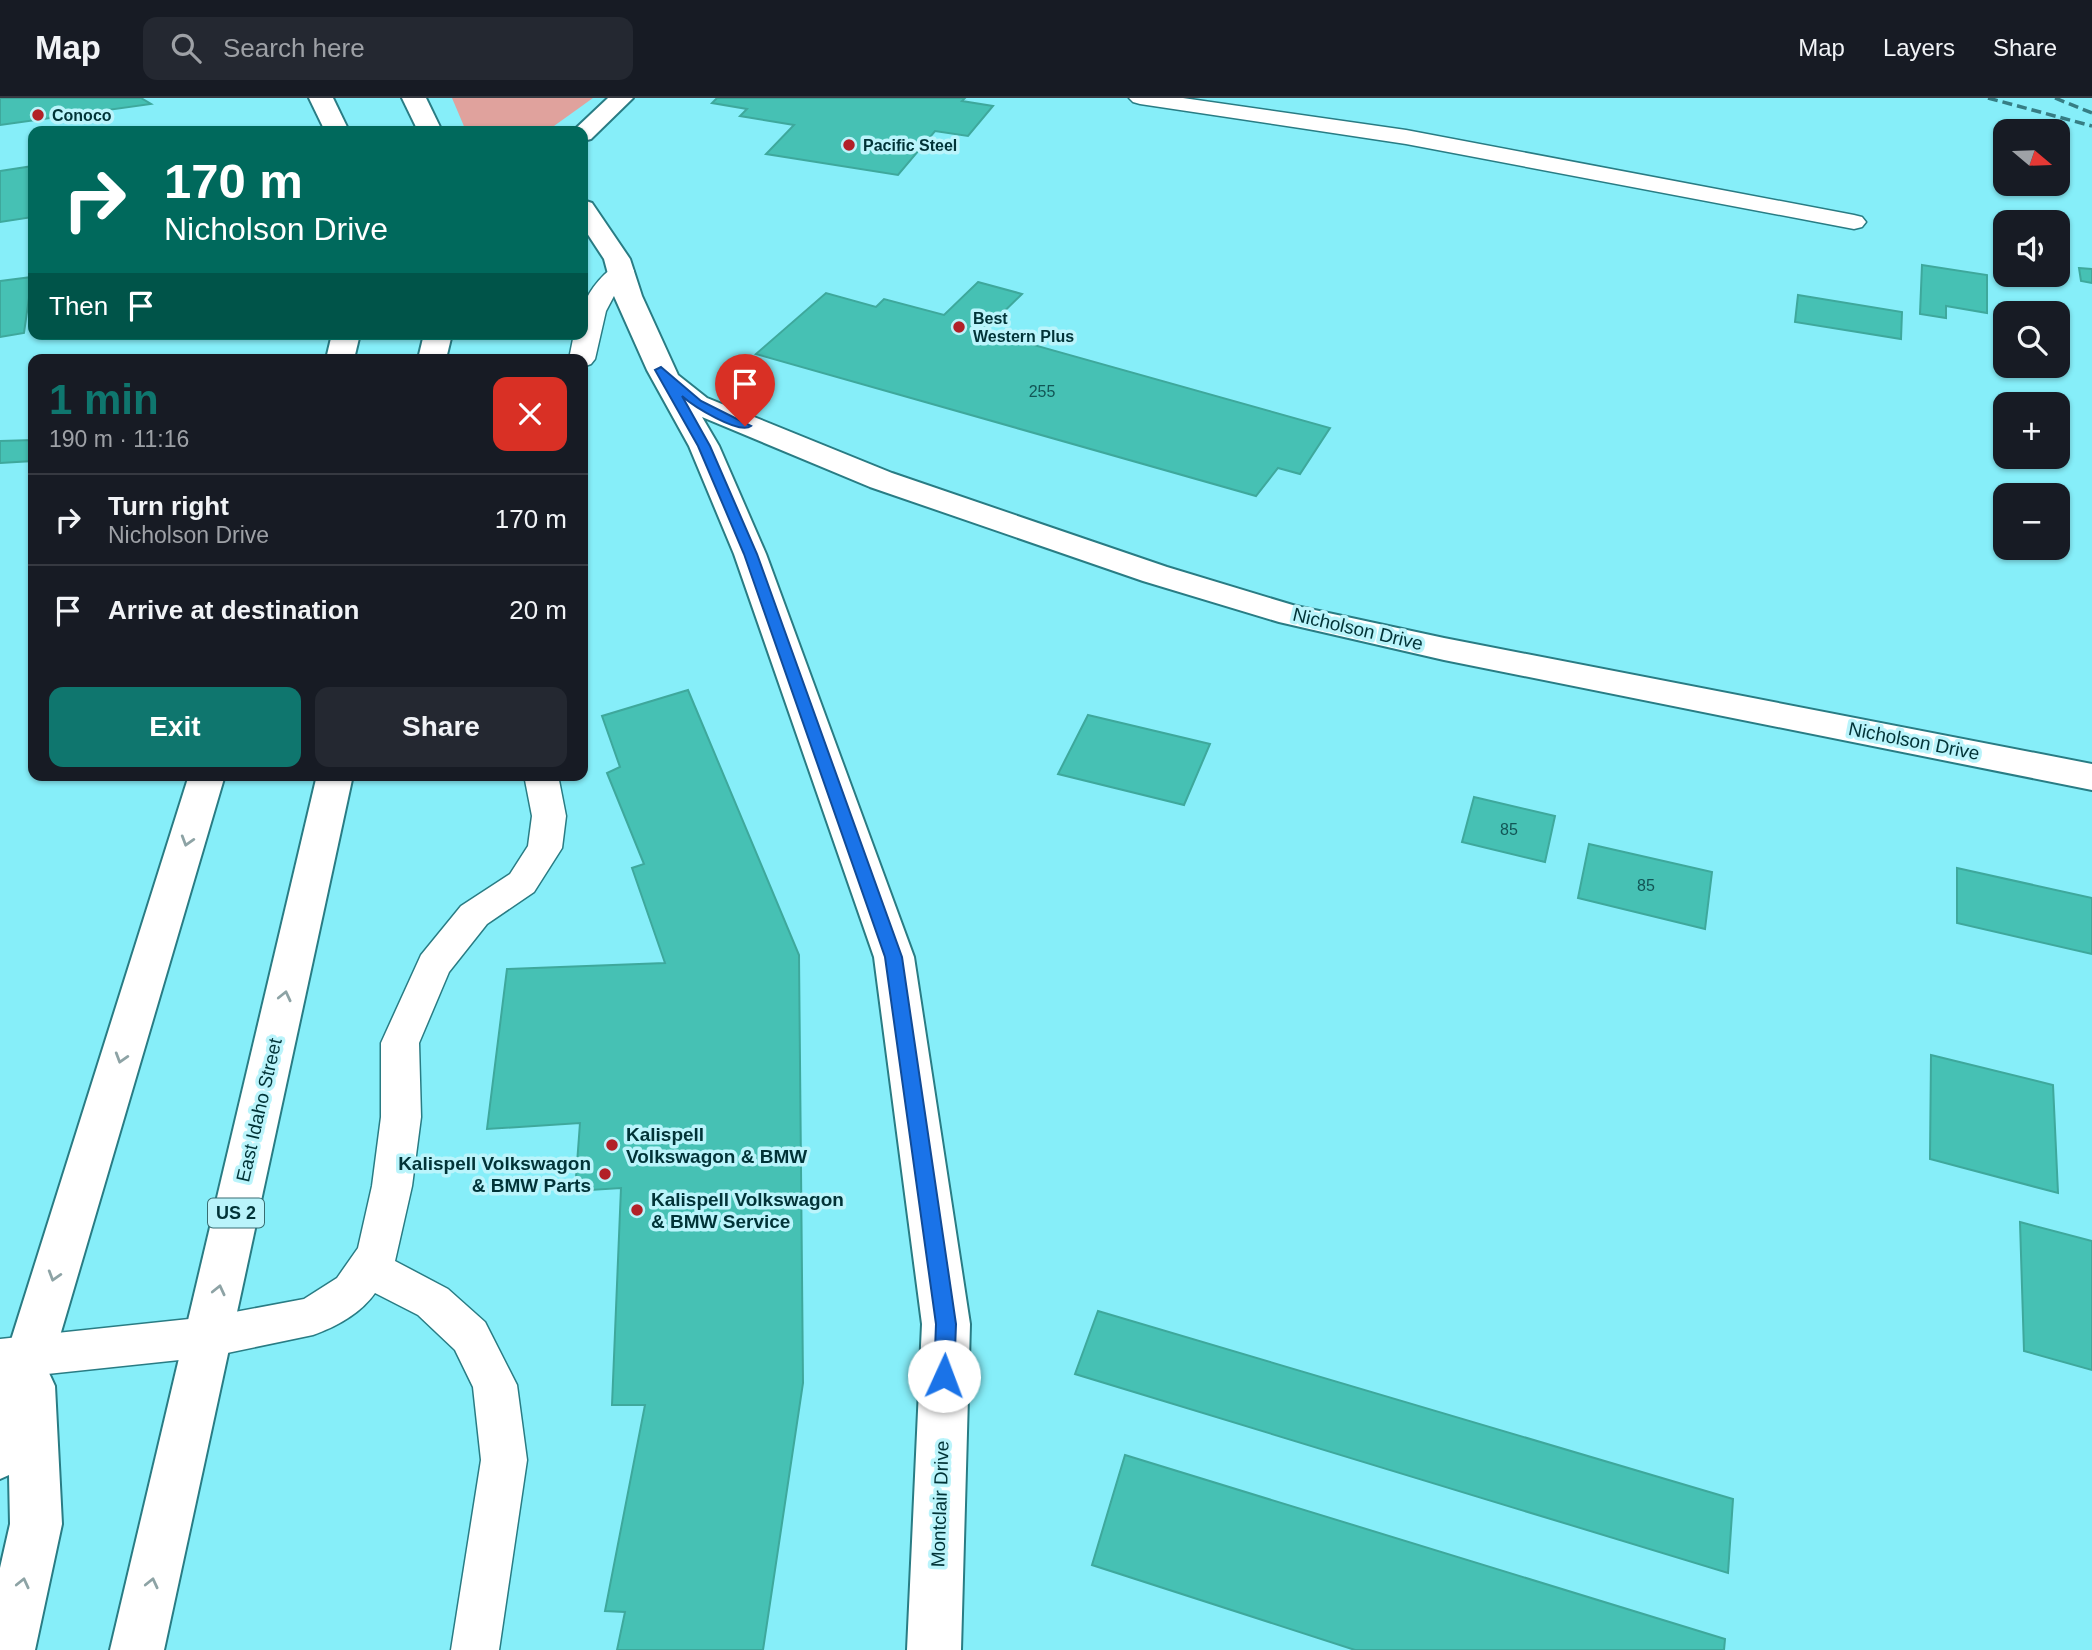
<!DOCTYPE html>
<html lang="en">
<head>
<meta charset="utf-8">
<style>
	body { margin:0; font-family:Arial,sans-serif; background:#242831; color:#f1f3f6; height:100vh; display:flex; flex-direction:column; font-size:26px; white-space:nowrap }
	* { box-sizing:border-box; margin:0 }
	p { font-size:23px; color:#9ea1a6 }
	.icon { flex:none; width:38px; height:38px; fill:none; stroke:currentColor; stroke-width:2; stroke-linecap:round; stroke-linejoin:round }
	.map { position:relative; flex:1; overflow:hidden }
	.side { position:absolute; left:28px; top:256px; width:560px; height:427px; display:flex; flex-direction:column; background:#171b24; border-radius:14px; box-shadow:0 2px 5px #0004 }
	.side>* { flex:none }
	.hud { position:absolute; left:28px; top:28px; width:560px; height:214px; border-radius:14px; box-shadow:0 2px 5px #0004; background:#00695c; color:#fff; overflow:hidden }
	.needle { width:46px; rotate:109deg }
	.controls { position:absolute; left:1993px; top:21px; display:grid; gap:14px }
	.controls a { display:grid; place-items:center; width:77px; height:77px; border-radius:14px; background:#171b24; box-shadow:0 2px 5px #0004; font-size:35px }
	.pin { position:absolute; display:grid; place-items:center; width:60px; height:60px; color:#fff; margin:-72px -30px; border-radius:50% 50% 50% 0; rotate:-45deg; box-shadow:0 0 7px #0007 }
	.pin .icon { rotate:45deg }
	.me { position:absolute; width:77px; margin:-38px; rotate:2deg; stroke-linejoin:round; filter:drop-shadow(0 0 5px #0008) }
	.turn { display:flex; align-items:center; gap:24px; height:147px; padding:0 21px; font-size:32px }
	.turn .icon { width:91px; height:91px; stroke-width:2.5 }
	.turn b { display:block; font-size:49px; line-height:60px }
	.then { display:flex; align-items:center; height:66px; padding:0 21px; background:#0003; gap:14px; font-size:26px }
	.round { display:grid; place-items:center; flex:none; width:74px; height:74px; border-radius:14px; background:#242831 }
	.overview { display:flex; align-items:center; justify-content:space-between; height:119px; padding:0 21px }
	h1 { font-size:42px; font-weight:700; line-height:52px; color:#0f766e }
	.action { display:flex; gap:14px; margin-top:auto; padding:14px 21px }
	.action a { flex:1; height:80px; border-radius:14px; background:#0f766e; color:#fff; font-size:28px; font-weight:700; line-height:80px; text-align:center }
	.action a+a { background:#242831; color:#f1f3f6 }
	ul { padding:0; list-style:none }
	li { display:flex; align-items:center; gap:21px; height:91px; padding:0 21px; border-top:2px solid #363941 }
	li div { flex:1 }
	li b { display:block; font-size:26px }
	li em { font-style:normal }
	header { display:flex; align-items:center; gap:42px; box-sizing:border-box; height:98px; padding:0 35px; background:#171b24; border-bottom:2px solid #363941 }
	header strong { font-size:33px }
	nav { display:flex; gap:38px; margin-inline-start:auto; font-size:24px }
	.search { width:490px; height:63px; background:#242831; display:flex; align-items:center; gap:18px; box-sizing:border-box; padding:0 24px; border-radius:14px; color:#9ea1a6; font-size:26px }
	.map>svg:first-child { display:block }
</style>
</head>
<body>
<header>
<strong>Map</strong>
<div class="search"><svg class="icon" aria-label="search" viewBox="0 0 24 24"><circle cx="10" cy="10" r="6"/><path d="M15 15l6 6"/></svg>Search here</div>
<nav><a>Map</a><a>Layers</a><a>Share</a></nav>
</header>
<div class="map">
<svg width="2092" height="1552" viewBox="0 0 2092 1552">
	<rect width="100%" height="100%" fill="#86eef9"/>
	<polygon fill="#e0a29d" points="452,0 593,0 547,33 466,33"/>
	<g fill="#46c1b4" stroke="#3ea89c" stroke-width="2">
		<polygon points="0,0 141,0 151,6 0,27"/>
		<polygon points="717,0 965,0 962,3 993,8 968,38 935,33 898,77 766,56 794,27 740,18 747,11 712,5"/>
		<polygon points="33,68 33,119 0,124 0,73"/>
		<polygon points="1922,167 1987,177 1987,215 1946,208 1946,220 1920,216"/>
		<polygon points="2079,170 2092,171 2092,185 2081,183"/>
		<polygon points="32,179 24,235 0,239 0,183"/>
		<polygon points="978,184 1022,196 984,233 1330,330 1300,376 1278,370 1256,398 756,256 826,195 876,209 884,201 944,217"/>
		<polygon points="1798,197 1902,214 1901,241 1795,224"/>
		<polygon points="33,342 33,363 0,365 0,343"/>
		<polygon points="688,592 799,857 803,1285 763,1552 617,1552 625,1514 605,1513 645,1307 612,1307 621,1090 575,1093 580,1025 487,1031 507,871 665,865 632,770 644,766 607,675 620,669 602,618"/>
		<polygon points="1088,617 1210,646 1184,707 1058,676"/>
		<polygon points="1474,699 1555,718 1545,764 1462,744"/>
		<polygon points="1589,746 1712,774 1705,831 1578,800"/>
		<polygon points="1957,770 2092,800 2092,856 1957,825"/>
		<polygon points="1931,957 2053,987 2058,1095 1930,1061"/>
		<polygon points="2020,1124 2092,1143 2092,1272 2024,1253"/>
		<polygon points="1098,1213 1733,1401 1728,1475 1075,1276"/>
		<polygon points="1125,1357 1725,1541 1724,1552 1355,1552 1092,1467"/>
	</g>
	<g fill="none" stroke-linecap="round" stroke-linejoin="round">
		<defs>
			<g id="service">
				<polygon points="1129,0 1183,0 1406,32 1854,117 1862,119 1866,124 1862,129 1854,131 1406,46 1140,6 1133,4"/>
				<path d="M622 166 631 168 634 173 615 196 606 213 595 261 591 266 583 269V261H569L574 236H583C583 227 581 216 584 207 589 192 606 170 622 166Z"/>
				<path d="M524 677H558L566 718 562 750 534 794 487 826 449 874 419 945 421 1019 412 1088 395 1163 448 1191 485 1224 517 1287 527 1362 499 1552H451L481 1362 473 1289 455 1252 418 1217 375 1195C361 1215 336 1229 313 1237L208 1259 0 1281V1241L208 1219 304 1201 337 1180 358 1150 372 1088 381 1019V945L421 857 461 808 510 776 528 748 532 718Z"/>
			</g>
			<g id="minor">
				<polygon points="608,0 633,0 591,41 583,43 583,33 573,33"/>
				<polygon points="583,102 592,105 630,161 642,198 678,277 707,300 892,375 1167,469 1296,508 1444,540 2092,666 2092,692 1444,562 1279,524 1143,483 870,389 702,319 719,348 766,456 914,859 970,1226 961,1552 907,1552 922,1226 874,859 734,456 689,348 647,272 614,198 604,161 583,129"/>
			</g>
			<g id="trunk">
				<polygon points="309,0 333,0 349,33 325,33"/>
				<polygon points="402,0 426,0 442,33 418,33"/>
				<polygon points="332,236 360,236 354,261 326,261"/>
				<polygon points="424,236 452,236 446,261 418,261"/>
				<polygon points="189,677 225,677 49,1275 55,1288 62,1426 35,1552 0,1552 0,1470 10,1426 9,1377 0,1381 0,1277"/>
				<polygon points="317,677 353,677 164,1552 110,1552"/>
			</g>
		</defs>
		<use href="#service" stroke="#297c84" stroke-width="3"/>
		<use href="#minor" stroke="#297c84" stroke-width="4"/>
		<use href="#trunk" stroke="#297c84" stroke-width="4"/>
		<use href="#service" fill="#fff" fill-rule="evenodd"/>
		<use href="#minor" fill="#fff" fill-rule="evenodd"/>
		<use href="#trunk" fill="#fff" fill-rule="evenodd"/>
		<g stroke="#367d84" stroke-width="3.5" stroke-dasharray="10 5" stroke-linecap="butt">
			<polyline points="1988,0 2092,28"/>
			<polyline points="2055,0 2092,15"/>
		</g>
	</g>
	<defs><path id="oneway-chevron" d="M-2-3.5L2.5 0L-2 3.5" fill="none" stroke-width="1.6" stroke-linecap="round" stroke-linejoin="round" transform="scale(1.75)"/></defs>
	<g stroke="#8da3a5">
		<use href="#oneway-chevron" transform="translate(187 743) rotate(107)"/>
		<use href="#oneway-chevron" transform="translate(285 898) rotate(-77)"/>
		<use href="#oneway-chevron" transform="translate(121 960) rotate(107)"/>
		<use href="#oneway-chevron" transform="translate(54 1178) rotate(107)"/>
		<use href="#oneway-chevron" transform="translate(219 1192) rotate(-77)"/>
		<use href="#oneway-chevron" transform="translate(23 1485) rotate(-77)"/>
		<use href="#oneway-chevron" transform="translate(152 1485) rotate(-77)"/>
	</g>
	<path fill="#1a73e8" stroke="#114b97" stroke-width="2" d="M661 269 701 303 751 328C739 337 693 308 682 298L710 348 757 456 902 859 956 1226 954 1278 951 1285 944 1287 937 1285 934 1278 936 1226 885 859 744 456 698 348 655 272Z"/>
	<g fill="#b22128" stroke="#baf4fb" stroke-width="2.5">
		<circle cx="38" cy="17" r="7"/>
		<circle cx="849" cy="47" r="7"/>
		<circle cx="959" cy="229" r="7"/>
		<circle cx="612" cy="1047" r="7"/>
		<circle cx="605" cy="1076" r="7"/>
		<circle cx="637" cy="1112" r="7"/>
	</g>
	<g text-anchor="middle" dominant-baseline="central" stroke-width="7" stroke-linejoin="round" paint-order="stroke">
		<g font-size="16" font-weight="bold" fill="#013337" stroke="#baf4fb" text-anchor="start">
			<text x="52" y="17">Conoco</text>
			<text x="863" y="47">Pacific Steel</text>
			<text x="973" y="220">Best<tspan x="973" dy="18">Western Plus</tspan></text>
		</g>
		<g font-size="16" fill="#125656">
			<text x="1042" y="293">255</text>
			<text x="1509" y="731">85</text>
			<text x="1646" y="787">85</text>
		</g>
		<rect fill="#baf4fb" stroke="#386d72" stroke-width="2" x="208" y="1100.5" width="56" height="29" rx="5"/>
		<g font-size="18" font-weight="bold" fill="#013337">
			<text x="236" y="1115">US 2</text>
		</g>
		<g font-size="19" fill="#013337" stroke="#baf4fb">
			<text transform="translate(1358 531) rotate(13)">Nicholson Drive</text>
			<text transform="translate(1914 643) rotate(11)">Nicholson Drive</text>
			<text transform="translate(259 1012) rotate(-77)">East Idaho Street</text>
			<text transform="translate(940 1406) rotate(-88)">Montclair Drive</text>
		</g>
		<g font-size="19" font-weight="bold" fill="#013337" stroke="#baf4fb" text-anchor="start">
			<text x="626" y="1036">Kalispell<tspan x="626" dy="22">Volkswagon &amp; BMW</tspan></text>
			<text x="591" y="1065" text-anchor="end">Kalispell Volkswagon<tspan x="591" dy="22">&amp; BMW Parts</tspan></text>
			<text x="651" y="1101">Kalispell Volkswagon<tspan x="651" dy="22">&amp; BMW Service</tspan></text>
		</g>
	</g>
</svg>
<div class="controls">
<a><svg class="needle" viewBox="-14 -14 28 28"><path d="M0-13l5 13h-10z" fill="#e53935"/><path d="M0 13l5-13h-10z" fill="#9ea1a6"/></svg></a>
<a><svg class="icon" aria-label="sound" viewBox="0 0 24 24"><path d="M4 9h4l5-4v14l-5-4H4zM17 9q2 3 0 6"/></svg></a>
<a><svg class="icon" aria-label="search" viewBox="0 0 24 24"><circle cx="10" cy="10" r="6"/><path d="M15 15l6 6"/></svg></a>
<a>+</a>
<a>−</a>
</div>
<div class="pin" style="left:745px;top:328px;background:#d93025"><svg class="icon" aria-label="arrive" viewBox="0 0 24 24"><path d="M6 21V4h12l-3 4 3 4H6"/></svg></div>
<svg class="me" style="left:944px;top:1278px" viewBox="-20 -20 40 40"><circle r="19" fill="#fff"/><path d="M0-13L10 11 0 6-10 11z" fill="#1a73e8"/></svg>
<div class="hud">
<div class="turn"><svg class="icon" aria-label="right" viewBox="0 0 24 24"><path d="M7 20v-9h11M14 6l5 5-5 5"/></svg><div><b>170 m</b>Nicholson Drive</div></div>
<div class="then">Then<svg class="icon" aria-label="arrive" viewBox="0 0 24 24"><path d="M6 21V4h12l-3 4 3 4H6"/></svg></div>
</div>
<section class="side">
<div class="overview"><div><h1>1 min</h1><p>190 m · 11:16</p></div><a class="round" style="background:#d93025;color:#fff"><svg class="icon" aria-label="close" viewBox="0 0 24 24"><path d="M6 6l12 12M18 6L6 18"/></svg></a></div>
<ul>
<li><svg class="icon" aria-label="right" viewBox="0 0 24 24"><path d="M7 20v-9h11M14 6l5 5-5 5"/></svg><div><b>Turn right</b><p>Nicholson Drive</p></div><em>170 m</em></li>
<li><svg class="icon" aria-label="arrive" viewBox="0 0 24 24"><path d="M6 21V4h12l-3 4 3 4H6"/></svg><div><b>Arrive at destination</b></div><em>20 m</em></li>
</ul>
<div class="action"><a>Exit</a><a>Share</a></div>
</section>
</div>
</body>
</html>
